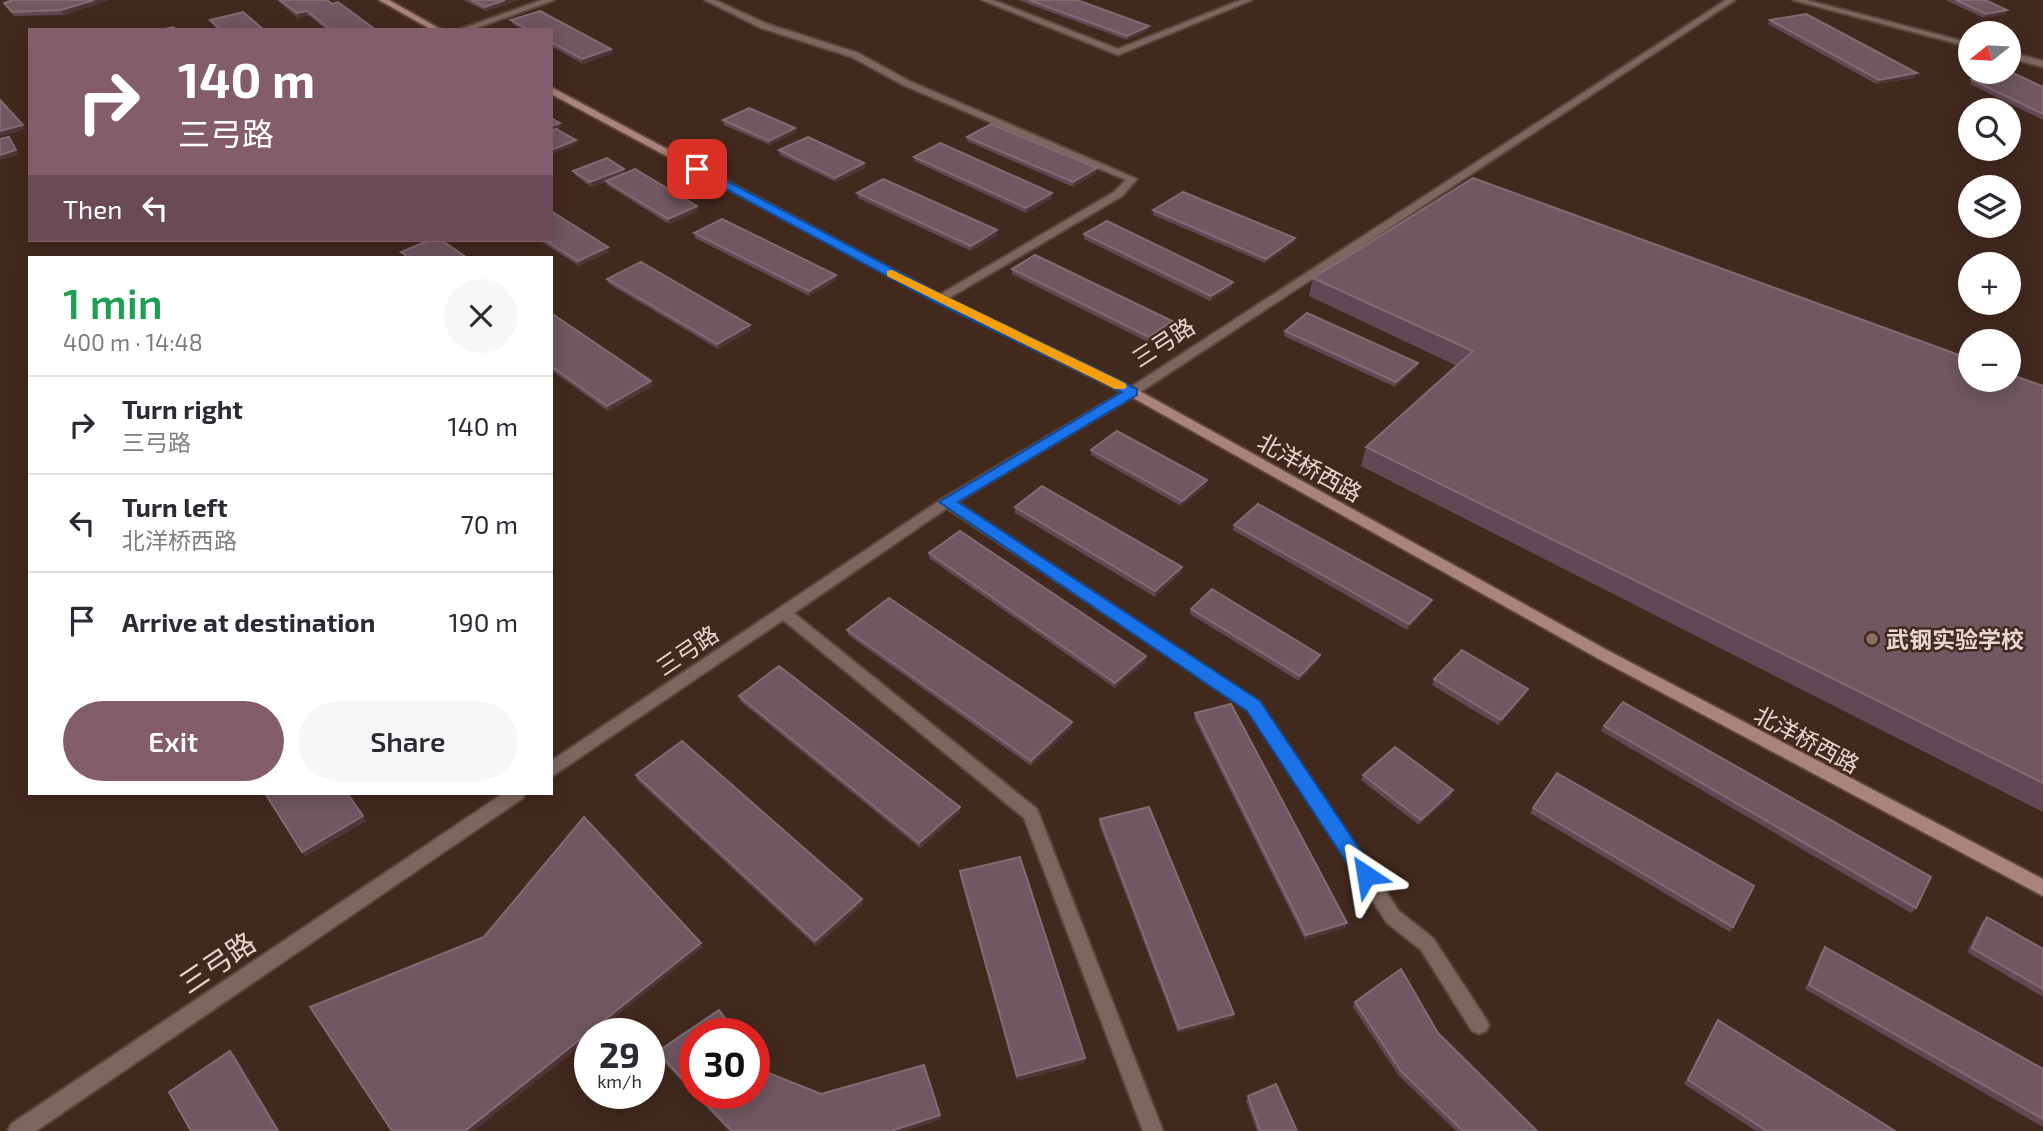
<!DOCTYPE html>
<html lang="en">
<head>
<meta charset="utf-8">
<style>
	body { margin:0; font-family:"Exo 2","Noto Sans SC",sans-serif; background:#f7f7f7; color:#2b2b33; height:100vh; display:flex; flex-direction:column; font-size:26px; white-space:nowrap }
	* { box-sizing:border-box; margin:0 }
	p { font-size:23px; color:#7c7c81 }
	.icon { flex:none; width:38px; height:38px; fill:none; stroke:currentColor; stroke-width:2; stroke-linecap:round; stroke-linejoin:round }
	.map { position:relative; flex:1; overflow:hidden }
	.panel { position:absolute; left:28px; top:256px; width:525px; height:539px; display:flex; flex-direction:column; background:#fff; border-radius:0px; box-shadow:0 4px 18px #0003 }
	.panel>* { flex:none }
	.hud { position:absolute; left:28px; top:28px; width:525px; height:214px; border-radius:0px; box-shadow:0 4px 18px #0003; background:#845d6c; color:#fff; overflow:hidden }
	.needle { width:46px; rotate:252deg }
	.buttons { position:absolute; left:1958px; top:21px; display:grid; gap:14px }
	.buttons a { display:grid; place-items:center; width:63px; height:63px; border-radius:50%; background:#fff; box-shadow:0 4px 18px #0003; font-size:35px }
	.speed { position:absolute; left:574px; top:1018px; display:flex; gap:14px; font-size:35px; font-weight:700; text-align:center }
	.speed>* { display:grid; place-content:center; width:91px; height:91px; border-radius:50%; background:#fff; box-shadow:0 4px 18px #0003; line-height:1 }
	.speed small { font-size:18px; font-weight:400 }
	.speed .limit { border:10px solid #d22; background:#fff; color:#111 }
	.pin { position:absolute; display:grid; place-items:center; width:60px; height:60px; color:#fff; margin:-30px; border-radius:14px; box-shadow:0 4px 10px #0006 }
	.me { position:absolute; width:77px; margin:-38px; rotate:327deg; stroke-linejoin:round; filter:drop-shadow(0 0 5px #0008) }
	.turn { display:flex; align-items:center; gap:24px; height:147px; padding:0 35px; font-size:32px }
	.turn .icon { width:91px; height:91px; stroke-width:2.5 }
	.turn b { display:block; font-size:49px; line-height:60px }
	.then { display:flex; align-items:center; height:66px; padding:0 35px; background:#0003; gap:14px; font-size:26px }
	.round { display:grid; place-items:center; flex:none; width:74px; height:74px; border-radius:37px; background:#f7f7f7 }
	.overview { display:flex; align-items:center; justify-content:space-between; height:119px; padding:0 35px }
	h1 { font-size:42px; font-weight:600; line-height:52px; color:#1e9e55 }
	.action { display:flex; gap:14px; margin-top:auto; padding:14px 35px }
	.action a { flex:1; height:80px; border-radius:42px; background:#845d6c; color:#fff; font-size:28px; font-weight:600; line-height:80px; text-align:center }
	.action a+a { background:#f7f7f7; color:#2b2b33 }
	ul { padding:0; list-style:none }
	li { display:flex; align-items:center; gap:21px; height:98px; padding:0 35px; border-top:2px solid #e1e1e2 }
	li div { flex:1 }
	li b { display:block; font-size:26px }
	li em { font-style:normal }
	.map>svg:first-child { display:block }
</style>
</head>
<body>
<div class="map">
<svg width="2043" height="1131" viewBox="0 0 2043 1131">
	<rect width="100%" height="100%" fill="#42291e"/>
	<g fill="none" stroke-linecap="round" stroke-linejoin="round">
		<defs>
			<g id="minor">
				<polygon points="542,0 554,0 471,30 458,30"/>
				<polygon points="705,0 715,0 767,24 858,53 909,81 1137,179 1122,196 944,301 936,301 936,297 1114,192 1126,180 903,85 852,57 761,28"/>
				<polygon points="982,0 993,0 1118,49 1241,0 1252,0 1118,55"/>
				<polygon points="1726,0 1735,0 1136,395 957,502 1259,702 1399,911 1433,938 1486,1019 1489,1025 1486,1031 1479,1034 1472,1031 1421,950 1387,923 1249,710 947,508 794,613 1037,809 1163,1131 1143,1131 1024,818 783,620 551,777 551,761 942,499 1128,389"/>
				<polygon points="1793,0 1806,0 1970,43 1970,47"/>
				<polygon points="2009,52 2043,61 2043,67 2009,58"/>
				<polygon points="504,793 525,793 523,798 36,1131 8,1131 11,1124"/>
			</g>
			<g id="secondary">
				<polygon points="379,0 389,0 442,30 432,30"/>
				<polygon points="551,87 944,297 1136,389 1607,650 2043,879 2043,896 1597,658 1128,395 936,301 551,94"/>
			</g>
		</defs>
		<use href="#minor" stroke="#5d453a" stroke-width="4"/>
		<use href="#secondary" stroke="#5d453a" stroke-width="4"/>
		<use href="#minor" fill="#7e6660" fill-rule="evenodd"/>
		<use href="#secondary" fill="#aa837a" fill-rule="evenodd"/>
	</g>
	<g fill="#624854">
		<polygon points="109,0 64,15 14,16 4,3"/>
		<polygon points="277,0 327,0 376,30 327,30 308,15 298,18"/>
		<polygon points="463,0 519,0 486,11"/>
		<polygon points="1018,0 1077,0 1149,26 1148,30 1127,40"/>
		<polygon points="1945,0 1985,0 2007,10 2005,14 1984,18"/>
		<polygon points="540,11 611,49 612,53 583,64 551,46 551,30 522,30 513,24 511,20"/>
		<polygon points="210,20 264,30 218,30 212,24"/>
		<polygon points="1770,20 1915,78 1876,84 1768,24"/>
		<polygon points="1972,80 2043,87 2043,120 1970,84"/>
		<polygon points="723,120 795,128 796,132 770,145 724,125"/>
		<polygon points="967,137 1096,173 1073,187 967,141"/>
		<polygon points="779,150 864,163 865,168 836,182 780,155"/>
		<polygon points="914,157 1052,193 1052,198 1026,213 914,161"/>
		<polygon points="573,171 625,173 697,206 698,211 669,224 607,185 606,182 591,187 575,175"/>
		<polygon points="857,193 997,235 971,251 858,198"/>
		<polygon points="1153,210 1295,238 1294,243 1265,263 1153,215"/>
		<polygon points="694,233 836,280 809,296 695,238"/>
		<polygon points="1084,234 1232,287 1210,301 1084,239"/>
		<polygon points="539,240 551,240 609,252 579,266"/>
		<polygon points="1012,269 1172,321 1171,326 1148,342 1012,274"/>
		<polygon points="1313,278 2043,386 2043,812 1361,466 1366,447 1457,366 1309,296"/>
		<polygon points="607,279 750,325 751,330 718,349 609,284"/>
		<polygon points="551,313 651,381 653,386 608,411 551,370"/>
		<polygon points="1285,331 1418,363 1416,368 1395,387 1284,336"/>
		<polygon points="1091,450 1207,480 1207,485 1181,506 1091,455"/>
		<polygon points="1015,507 1181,572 1155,597 1015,513"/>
		<polygon points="1234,525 1432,600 1430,605 1407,630 1233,530"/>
		<polygon points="929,553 1146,656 1146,661 1115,688 929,558"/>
		<polygon points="1191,609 1320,655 1319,660 1299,681 1190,614"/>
		<polygon points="847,630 1072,722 1072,727 1031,766 848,635"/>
		<polygon points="1434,679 1526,694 1498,725 1432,685"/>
		<polygon points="739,696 960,812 920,848 740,701"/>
		<polygon points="1195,713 1347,923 1345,928 1305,940 1194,718"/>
		<polygon points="1604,726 1916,908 1911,913 1601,731"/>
		<polygon points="636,775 863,904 816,946 637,780"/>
		<polygon points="1363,775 1451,796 1419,825 1361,780"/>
		<polygon points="1533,808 1733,927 1730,932 1530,813"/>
		<polygon points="1100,819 1234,1014 1233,1018 1178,1033 1099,824"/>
		<polygon points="960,871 1085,1058 1084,1063 1017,1081 960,876"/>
		<polygon points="1987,917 2043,949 2043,997 1967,952 1982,922"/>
		<polygon points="1825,947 2043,1069 2043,1127 1805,989 1821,952"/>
		<polygon points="1355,1002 1438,1033 1537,1131 1456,1131 1399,1076 1353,1007"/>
		<polygon points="1718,1020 1895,1131 1756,1131 1684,1084 1714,1025"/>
		<polygon points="695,1034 695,1094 754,1094 766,1072 821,1094 941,1119 905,1131 729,1131 659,1057 657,1052"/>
		<polygon points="1248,1096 1297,1131 1257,1131 1246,1101"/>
	</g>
	<g fill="#4f3539">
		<polygon points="94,0 109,0 64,15 61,10"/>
		<polygon points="505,0 519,0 486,11 485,7"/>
		<polygon points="2007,10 2005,14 1984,18 1986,14"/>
		<polygon points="307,11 308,15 298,18 297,13"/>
		<polygon points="1149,26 1148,30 1127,40 1127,36"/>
		<polygon points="611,49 612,53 583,64 582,59"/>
		<polygon points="1917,73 1915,78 1876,84 1879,80"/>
		<polygon points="560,123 561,128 551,131 551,126"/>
		<polygon points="23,125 26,129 0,137 0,131"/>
		<polygon points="795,128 796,132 770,145 769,141"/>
		<polygon points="576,140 577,144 551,155 551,150"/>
		<polygon points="16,150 19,155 0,160 0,155"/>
		<polygon points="864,163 865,168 836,182 835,178"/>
		<polygon points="1097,168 1096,173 1073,187 1073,182"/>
		<polygon points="624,169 625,174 591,187 590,182"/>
		<polygon points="1052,193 1052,198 1026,213 1026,208"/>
		<polygon points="697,206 698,211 669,224 668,219"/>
		<polygon points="997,230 997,235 971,251 971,246"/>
		<polygon points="1295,238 1294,243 1265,263 1266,259"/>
		<polygon points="608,247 609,252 579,266 578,261"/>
		<polygon points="836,275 836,280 809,296 809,291"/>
		<polygon points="1233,282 1232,287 1210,301 1211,296"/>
		<polygon points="1172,321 1171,326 1148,342 1149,337"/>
		<polygon points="750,325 751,330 718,349 717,344"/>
		<polygon points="1418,363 1416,368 1395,387 1396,382"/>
		<polygon points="651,381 653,386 608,411 607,406"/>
		<polygon points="1207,480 1207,485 1181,506 1182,501"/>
		<polygon points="1182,567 1181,572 1155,597 1155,591"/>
		<polygon points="1432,600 1430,605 1407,630 1409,624"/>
		<polygon points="1320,655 1319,660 1299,681 1300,676"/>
		<polygon points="1146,656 1146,661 1115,688 1115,683"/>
		<polygon points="1528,689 1526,694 1498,725 1501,720"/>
		<polygon points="1072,722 1072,727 1031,766 1031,761"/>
		<polygon points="1453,790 1451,796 1419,825 1421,820"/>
		<polygon points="960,807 960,812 920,848 919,843"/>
		<polygon points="363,816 366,821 305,857 302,852"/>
		<polygon points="862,899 863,904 816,946 815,941"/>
		<polygon points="1347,923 1345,928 1305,940 1306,935"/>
		<polygon points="701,943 702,948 594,1034 590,1034 590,1038 474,1131 465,1131"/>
		<polygon points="1234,1014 1233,1018 1178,1033 1179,1029"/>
		<polygon points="230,1051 235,1055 280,1131 278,1131"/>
		<polygon points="1085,1058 1084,1063 1017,1081 1017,1076"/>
		<polygon points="940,1115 941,1119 905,1131 891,1131"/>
	</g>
	<g fill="#705762" stroke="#836b73" stroke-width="2">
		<polygon points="13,0 94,0 61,10 12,12 4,3"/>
		<polygon points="280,0 327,0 332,4 338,2 376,30 331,30 307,11 297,13"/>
		<polygon points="471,0 505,0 485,7"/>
		<polygon points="1029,0 1077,0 1149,26 1127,36"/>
		<polygon points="1956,0 1985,0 2007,10 1986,14"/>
		<polygon points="540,11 611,49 582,59 551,42 551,30 529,30 511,20"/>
		<polygon points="243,12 264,30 221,30 210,20"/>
		<polygon points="1806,14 1917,73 1879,80 1770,20"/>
		<polygon points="173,27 176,30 161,30"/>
		<polygon points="2011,72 2043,87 2043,114 1972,80"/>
		<polygon points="0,100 23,125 0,131"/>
		<polygon points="749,108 795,128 769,141 723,120"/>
		<polygon points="551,118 560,123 551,126"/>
		<polygon points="991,124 1097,168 1073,182 967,137"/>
		<polygon points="556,129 576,140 551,150 551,131"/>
		<polygon points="9,137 16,150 0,155 0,139"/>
		<polygon points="808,137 864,163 835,178 779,150"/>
		<polygon points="940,143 1052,193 1026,208 914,157"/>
		<polygon points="607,158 624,169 590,182 573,171"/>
		<polygon points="635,169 697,206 668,219 606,181"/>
		<polygon points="1473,178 1970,359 1970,380 2009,380 2009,374 2043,386 2043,783 1366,447 1473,351 1313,278"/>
		<polygon points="883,179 997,230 971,246 857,193"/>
		<polygon points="1183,192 1295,238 1266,259 1153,210"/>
		<polygon points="551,211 608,247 578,261 545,240 551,240"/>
		<polygon points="722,219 836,275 809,291 694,233"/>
		<polygon points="1107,221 1233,282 1211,296 1084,234"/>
		<polygon points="430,240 441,240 466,257 408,257 401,252"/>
		<polygon points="1035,255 1172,321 1149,337 1012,269"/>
		<polygon points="641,262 750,325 717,344 607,279"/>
		<polygon points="551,313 651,381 607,406 551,366"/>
		<polygon points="1307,313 1418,363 1396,382 1285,331"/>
		<polygon points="1117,431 1207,480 1182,501 1091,450"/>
		<polygon points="1042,486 1182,567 1155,591 1015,507"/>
		<polygon points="1258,504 1432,600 1409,624 1234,525"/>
		<polygon points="960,531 1146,656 1115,683 929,553"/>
		<polygon points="1212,589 1320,655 1300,676 1191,609"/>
		<polygon points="889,598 1072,722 1031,761 847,630"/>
		<polygon points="1462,650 1528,689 1501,720 1434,679"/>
		<polygon points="779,666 960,807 919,843 739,696"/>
		<polygon points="1623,702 1931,877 1916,908 1604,726"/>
		<polygon points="1231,704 1347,923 1306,935 1195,713"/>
		<polygon points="682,741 862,899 815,941 636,775"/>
		<polygon points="1395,747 1453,790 1421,820 1363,775"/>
		<polygon points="1557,773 1754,886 1733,927 1533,808"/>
		<polygon points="265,793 347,793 363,816 302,852"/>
		<polygon points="1149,807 1234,1014 1179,1029 1100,819"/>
		<polygon points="584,817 701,943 465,1131 392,1131 310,1007 484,937"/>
		<polygon points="1020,857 1085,1058 1017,1076 960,871"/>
		<polygon points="1987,917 2043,949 2043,989 1972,948"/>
		<polygon points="1825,947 2043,1069 2043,1119 1809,985"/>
		<polygon points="1401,969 1438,1033 1537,1131 1463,1131 1401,1071 1355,1002"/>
		<polygon points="719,1010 737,1034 695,1034 695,1092 657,1052"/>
		<polygon points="1718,1020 1895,1131 1767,1131 1688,1080"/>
		<polygon points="230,1051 278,1131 191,1131 169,1092"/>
		<polygon points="754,1057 766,1072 821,1094 924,1065 940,1115 891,1131 732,1131 696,1094 754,1094"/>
		<polygon points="1276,1084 1297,1131 1260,1131 1248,1096"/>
	</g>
	<polygon fill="#1a73e8" stroke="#114b97" stroke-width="2" points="697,165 944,296 1137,389 1137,395 958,502 1260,701 1373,869 1375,875 1373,881 1366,884 1359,881 1247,711 939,502 1122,392 935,302 693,171 691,169"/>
	<polygon fill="#f59e0b" points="892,270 1125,383 1127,386 1125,389 1115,389 887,276 887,271"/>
	<circle fill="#8d6e63" stroke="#42291e" stroke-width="2.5" cx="1872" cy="639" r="7"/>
	<g text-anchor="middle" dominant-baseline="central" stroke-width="5" stroke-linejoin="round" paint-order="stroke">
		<g font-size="23" fill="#e8d6d0" stroke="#42291e">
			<text transform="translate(1163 342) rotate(-33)">三弓路</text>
			<text transform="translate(1310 467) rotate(29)">北洋桥西路</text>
			<text transform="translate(687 650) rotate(-34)">三弓路</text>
			<text transform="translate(1807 739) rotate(28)">北洋桥西路</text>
		</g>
		<g font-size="23" font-weight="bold" fill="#e8d6d0" stroke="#42291e" text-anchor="start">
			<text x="1886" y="639">武钢实验学校</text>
		</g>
		<g font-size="28" fill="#e8d6d0" stroke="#42291e">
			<text transform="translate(217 962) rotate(-34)">三弓路</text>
		</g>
	</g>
</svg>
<div class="buttons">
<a><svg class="needle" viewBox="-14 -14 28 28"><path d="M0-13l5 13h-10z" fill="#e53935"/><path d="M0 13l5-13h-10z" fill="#7c7c81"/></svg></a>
<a><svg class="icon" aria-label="search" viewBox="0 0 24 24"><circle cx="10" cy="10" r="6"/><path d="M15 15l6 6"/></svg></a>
<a><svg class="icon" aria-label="layers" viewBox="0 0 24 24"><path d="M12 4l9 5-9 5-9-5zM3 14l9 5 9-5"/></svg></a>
<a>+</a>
<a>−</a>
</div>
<div class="speed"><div>29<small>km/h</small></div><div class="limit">30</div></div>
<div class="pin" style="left:697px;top:169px;background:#d93025"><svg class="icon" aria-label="arrive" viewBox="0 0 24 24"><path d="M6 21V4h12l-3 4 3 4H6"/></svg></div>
<svg class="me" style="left:1366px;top:875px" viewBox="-20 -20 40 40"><path d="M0-17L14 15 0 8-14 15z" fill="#1a73e8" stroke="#fff" stroke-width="4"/></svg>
<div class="hud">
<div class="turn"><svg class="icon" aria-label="right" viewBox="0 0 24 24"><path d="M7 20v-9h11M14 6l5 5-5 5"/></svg><div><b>140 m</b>三弓路</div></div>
<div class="then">Then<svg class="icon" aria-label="left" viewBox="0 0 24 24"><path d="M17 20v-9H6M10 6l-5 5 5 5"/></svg></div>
</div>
<section class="panel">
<div class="overview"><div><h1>1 min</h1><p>400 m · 14:48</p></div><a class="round"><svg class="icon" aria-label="close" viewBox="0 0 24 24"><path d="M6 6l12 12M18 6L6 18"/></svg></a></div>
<ul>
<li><svg class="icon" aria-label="right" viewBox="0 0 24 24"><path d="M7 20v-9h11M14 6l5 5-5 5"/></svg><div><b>Turn right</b><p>三弓路</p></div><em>140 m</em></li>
<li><svg class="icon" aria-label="left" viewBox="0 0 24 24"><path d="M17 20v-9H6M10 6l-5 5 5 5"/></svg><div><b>Turn left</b><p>北洋桥西路</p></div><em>70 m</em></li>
<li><svg class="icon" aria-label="arrive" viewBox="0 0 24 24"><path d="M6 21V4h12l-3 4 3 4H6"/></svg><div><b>Arrive at destination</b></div><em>190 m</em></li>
</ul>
<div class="action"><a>Exit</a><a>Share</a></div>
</section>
</div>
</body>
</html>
